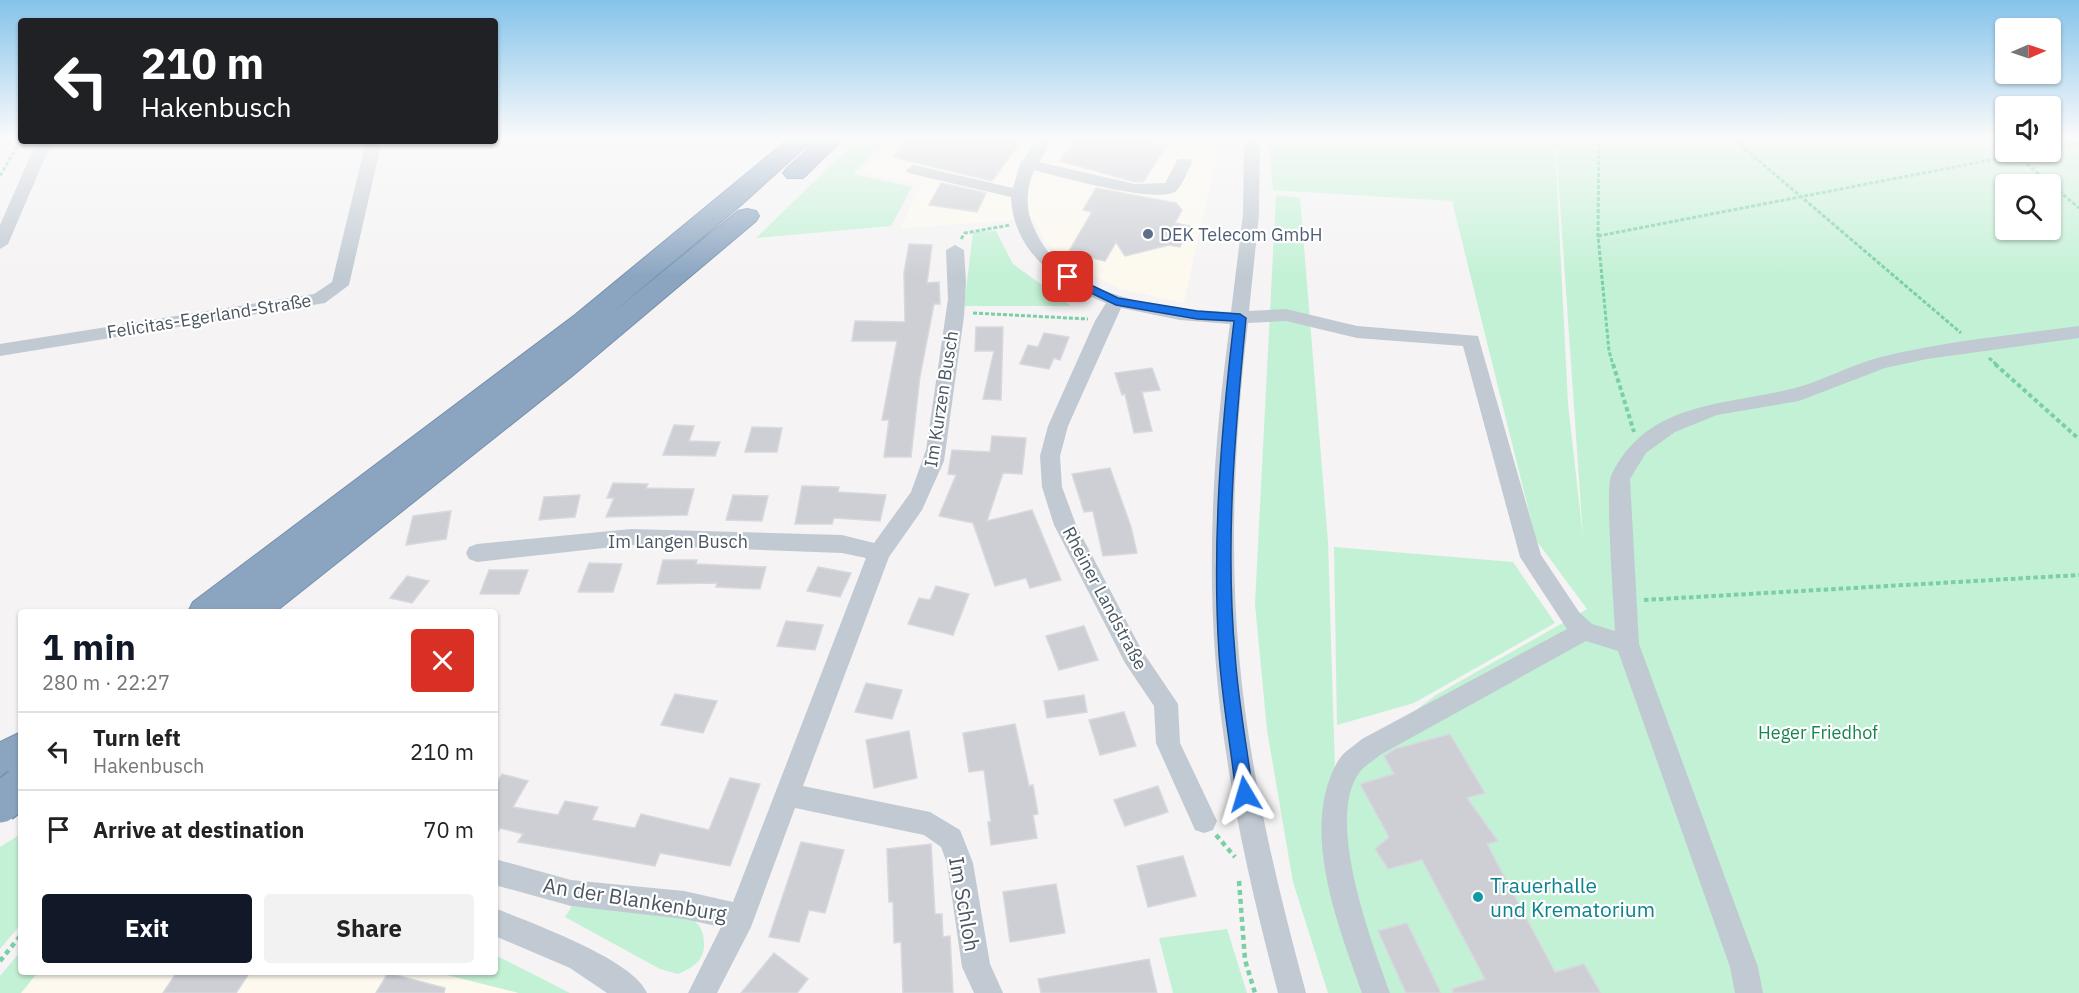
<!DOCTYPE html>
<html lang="en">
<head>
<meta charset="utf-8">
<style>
	body { margin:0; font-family:"IBM Plex Sans",sans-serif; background:#f2f2f2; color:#222; height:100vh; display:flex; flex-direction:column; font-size:22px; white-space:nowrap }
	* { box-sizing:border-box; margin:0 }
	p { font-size:20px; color:#767676 }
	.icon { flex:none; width:33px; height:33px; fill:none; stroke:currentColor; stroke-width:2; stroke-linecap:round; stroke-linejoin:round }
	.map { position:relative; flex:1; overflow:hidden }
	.details { position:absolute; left:18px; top:609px; width:480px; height:366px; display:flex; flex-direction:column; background:#fff; border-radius:6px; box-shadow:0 2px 4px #0004 }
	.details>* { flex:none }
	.guide { position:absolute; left:18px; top:18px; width:480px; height:126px; border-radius:6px; box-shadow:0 2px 4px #0004; background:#202124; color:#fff; overflow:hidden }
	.needle { width:39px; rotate:88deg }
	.buttons { position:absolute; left:1995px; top:18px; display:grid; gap:12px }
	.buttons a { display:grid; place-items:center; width:66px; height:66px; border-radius:6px; background:#fff; box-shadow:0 2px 4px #0004; font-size:30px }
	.pin { position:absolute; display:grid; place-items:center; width:51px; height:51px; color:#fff; margin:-26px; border-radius:12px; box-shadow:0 3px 9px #0006 }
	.me { position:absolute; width:66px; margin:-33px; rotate:353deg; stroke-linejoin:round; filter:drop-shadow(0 0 4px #0008) }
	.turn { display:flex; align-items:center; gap:21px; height:126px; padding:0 24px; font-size:27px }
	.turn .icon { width:78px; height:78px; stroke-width:2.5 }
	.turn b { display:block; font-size:42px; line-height:51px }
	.round { display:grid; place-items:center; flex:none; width:63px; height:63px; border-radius:6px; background:#f2f2f2 }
	.overview { display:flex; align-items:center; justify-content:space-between; height:102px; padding:0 24px }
	h1 { font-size:36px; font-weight:800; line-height:45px; color:#111827 }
	.button { display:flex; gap:12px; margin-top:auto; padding:12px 24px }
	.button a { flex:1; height:69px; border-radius:6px; background:#111827; color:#fff; font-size:24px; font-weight:800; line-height:69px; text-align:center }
	.button a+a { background:#f2f2f2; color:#222 }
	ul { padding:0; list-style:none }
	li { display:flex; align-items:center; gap:18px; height:78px; padding:0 24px; border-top:2px solid #e0e0e0 }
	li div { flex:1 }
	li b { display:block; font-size:22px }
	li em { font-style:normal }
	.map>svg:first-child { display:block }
</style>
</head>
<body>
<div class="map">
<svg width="2079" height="993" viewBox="0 0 2079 993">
	<rect width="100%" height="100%" fill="#f5f3f3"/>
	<g fill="#fdf9ef">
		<polygon points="897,137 1216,137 1216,157 1184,303 1120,289 1072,265 1045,242 1034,219 901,228 921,184 861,172"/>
		<polygon points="38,972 435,972 519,993 21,993"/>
	</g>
	<g fill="#c3f1d5" fill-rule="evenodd">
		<polygon points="860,137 890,137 853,174 912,187 891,226 756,238"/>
		<path d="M1268 137H2005L2006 152H2050L2051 137H2079V993H1328L1293 882 1267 730 1255 604 1276 195 1300 198 1328 542 1335 771 1436 695 1587 609 1536 540 1452 201 1273 190ZM1555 145 1556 146 1583 537 1568 404ZM2006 184H2050V230H2006Z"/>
		<polygon points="996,231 1013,264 1071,306 964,306 973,232"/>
		<polygon points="1334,547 1513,562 1555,623 1414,703 1337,725"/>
		<polygon points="21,834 21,924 0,949 0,847"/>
		<path d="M572 906C594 908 678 910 693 920 702 926 704 935 704 945 704 961 692 968 678 974L660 969 565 917Z"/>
		<polygon points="1227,929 1247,993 1173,993 1159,938"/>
		<polygon points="21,951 21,972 38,972 21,993 0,993 0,976"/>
		<polygon points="495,955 570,993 519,993 435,972 495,972"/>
	</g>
	<g fill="#cdcfd5" stroke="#d7d9de" stroke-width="1.5">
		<polygon points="909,137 1024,137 992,181 893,157"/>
		<polygon points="1077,137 1124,137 1166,146 1144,181 1135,182 1060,161"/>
		<polygon points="941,183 986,193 977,212 929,205"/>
		<polygon points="1096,188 1176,203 1182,210 1175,223 1190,226 1180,247 1169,245 1125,256 1116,242 1105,261 1068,253 1092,212 1083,210"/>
		<polygon points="909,244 932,245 927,283 939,282 940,304 934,304 920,376 911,457 884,457 889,420 882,420 897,341 852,341 855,321 905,322 904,273"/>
		<polygon points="976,327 1003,327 1001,400 983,399 994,351 975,351"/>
		<polygon points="1044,333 1069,337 1060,360 1054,358 1049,369 1020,364 1028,345 1038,347"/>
		<polygon points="1152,368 1160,390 1142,392 1152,431 1134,433 1125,394 1122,395 1115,373"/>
		<polygon points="674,425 694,426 689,441 720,442 715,456 663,455"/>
		<polygon points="752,427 782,428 777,452 745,452"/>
		<polygon points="992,436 1026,438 1022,474 1003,473 987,521 1032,510 1061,580 1030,588 1026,578 995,586 973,523 939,516 956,475 948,474 952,450 990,452"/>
		<polygon points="1110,468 1131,527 1137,553 1103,556 1093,511 1084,512 1072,474"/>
		<polygon points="613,483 648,484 646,488 694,489 687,515 606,517 614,498 607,498"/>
		<polygon points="802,486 839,487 838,492 886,495 880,521 834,518 832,524 795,524"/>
		<polygon points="580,495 575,517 539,520 544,497"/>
		<polygon points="733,495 768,496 762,521 726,520"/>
		<polygon points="451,511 446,539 406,545 413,516"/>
		<polygon points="663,560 697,560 696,564 766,567 760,589 716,587 717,583 657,584"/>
		<polygon points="589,563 622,564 613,592 578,592"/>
		<polygon points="818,567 851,573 840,597 807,591"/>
		<polygon points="489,570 528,570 519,594 480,594"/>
		<polygon points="407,576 429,581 412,603 390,598"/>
		<polygon points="936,586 969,594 953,635 908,624 919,598 930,600"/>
		<polygon points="786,621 823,625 815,650 777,646"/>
		<polygon points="1084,626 1098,660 1059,670 1046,636"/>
		<polygon points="866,683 902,690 892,719 855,712"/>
		<polygon points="675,694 717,701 703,733 661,725"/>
		<polygon points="1084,695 1087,712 1047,718 1044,701"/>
		<polygon points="1124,712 1136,746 1100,755 1089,720"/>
		<polygon points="1015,724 1029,786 1033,785 1038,814 1033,815 1037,838 991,845 988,822 991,822 984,770 969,772 963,733"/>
		<polygon points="909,731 917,778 874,788 866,740"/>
		<polygon points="1450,734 1485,793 1467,798 1498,841 1487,844 1555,972 1584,964 1601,993 1453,993 1452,989 1485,979 1422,860 1388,869 1375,849 1389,837 1360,784 1394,774 1384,756 1395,749"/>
		<polygon points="502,774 528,781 513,807 558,815 565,801 598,807 592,820 635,828 641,814 709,830 730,778 760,784 730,866 660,853 655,866 518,842 523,834 500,828 495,836 495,786"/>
		<polygon points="1158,786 1168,812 1125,826 1114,800"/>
		<polygon points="801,842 844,850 825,913 809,910 799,942 769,937"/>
		<polygon points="931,844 935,914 942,914 943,937 950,936 953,993 903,993 901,942 894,943 893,902 889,902 887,849"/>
		<polygon points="1183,856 1196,896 1148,907 1137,866"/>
		<polygon points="1056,884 1065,933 1010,942 1003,892"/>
		<polygon points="1407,923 1441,993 1406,993 1378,931"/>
		<polygon points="774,953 808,979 797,993 741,993"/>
		<polygon points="1149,959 1157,993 1041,993 1038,979"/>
		<polygon points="177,972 250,972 236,993 163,993"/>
		<polygon points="388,973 445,988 444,993 376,993"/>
	</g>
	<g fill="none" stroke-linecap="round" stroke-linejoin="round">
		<defs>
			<g id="highway">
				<polygon points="791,137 816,137 741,205 607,317 738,211 747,209 756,211 759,216 756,221 572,376 275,612 233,612 235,609 230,612 188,612 193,602 575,315"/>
				<polygon points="821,137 845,137 803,178 787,178 783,173 787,168"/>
				<polygon points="21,732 21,771 0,781 0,742"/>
			</g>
		</defs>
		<use href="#highway" stroke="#7690ad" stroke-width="2"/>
		<g stroke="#7ad0a6" stroke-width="3" stroke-dasharray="4 2" stroke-linecap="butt">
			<polyline points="1599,137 1598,236 1609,351 1613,365"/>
			<polyline points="1731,137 1961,333"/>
			<polyline points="1994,137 2006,145"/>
			<polyline points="2050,148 2079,143"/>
			<polyline points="2013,152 2079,208"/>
			<polyline points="0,176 21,139"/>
			<polyline points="1598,236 2032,152"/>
			<polyline points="961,239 965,233 1010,225"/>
			<polyline points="973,313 1088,319"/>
			<polyline points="1989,358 1997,365"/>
		</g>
		<g stroke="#7ad0a6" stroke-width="4" stroke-dasharray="4.5 3" stroke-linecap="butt">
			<polyline points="1613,364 1634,432"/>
			<polyline points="1995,364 2079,439"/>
			<polyline points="1644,600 2079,575"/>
		</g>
		<g stroke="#7ad0a6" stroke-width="4.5" stroke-dasharray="5 4" stroke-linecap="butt">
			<polyline points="1216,835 1235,857"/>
			<polyline points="1239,881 1245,960 1255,993"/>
			<polyline points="0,961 21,935"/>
		</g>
		<g fill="#c1cad2" fill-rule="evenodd">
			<path d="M1039 137H1055L1039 162 1135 184 1165 183 1178 159H1190L1192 162C1188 170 1183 185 1176 191 1159 205 1058 176 1034 170 1026 189 1025 209 1034 228 1064 299 1164 309 1231 312L1243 214 1244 137H1260L1259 214 1249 311 1286 309 1357 326 1478 336 1541 555 1579 612 1592 624 1615 631C1614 608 1605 488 1611 476 1647 400 1726 406 1795 388 1825 380 1852 364 1881 357 1946 341 2013 335 2079 326V338L1927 359 1885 368 1799 401 1717 415 1675 432 1646 453 1630 479 1639 644 1758 967 1763 993H1735L1730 967 1618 651 1586 641 1380 755C1373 761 1364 766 1359 773 1325 821 1372 943 1390 993H1362C1338 926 1299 828 1338 761 1344 751 1354 746 1362 739L1567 629 1520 557 1463 346 1357 338 1286 321 1248 323C1235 432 1229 545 1239 655 1249 770 1276 882 1306 993H1278C1249 882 1223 769 1215 654 1207 544 1215 432 1230 324L1180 320 1121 308 1068 426 1060 456 1062 487 1076 525 1141 649 1178 704 1180 743 1217 821 1213 830 1204 833 1195 830 1156 743 1154 706 1125 663 1054 525 1042 487 1040 456 1048 426 1095 321 1106 303C1059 285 1013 252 1011 197L908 173 906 170 914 165 1013 188 1020 164Z"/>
			<polygon points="42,141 58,141 47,153 8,244 0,249 0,225 32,152"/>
			<polygon points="366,141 382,141 349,285 325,303 0,356 0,344 314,294 332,282"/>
			<polygon points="955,245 964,250 966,282 964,316 944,461 922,510 889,557 803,786 930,812 960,830 973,863 990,964 1003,993 974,993 962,967 947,863 941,847 924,835 795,808 751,927 717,993 688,993 721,927 684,919 571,906 495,885 495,859 571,880 684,891 733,902 866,558 842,553 631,545 477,562 469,559 466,553 469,547 477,544 631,529 842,535 874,543 911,492 926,450 948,299 946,250"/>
			<path d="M495 908C530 923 633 959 647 993H607L570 968 495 936Z"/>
		</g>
		<use href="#highway" fill="#8ba5c1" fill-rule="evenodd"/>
		<defs>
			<polyline id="highway-bridge" points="0,803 21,787"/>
		</defs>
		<use href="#highway-bridge" stroke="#7690ad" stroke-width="42" stroke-linecap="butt"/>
		<use href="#highway-bridge" stroke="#8ba5c1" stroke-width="39"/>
	</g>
	<linearGradient id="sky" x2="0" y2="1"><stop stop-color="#85c3ea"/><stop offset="0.5" stop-color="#fafafa"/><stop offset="1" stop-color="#fafafa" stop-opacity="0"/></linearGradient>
	<rect width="2079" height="276" fill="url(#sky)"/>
	<path fill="#1a73e8" stroke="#114b97" stroke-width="1.5" d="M1068 274 1118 298 1197 311 1240 314 1246 318C1235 430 1225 542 1235 654 1238 701 1247 747 1253 794L1251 799 1245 802 1239 799 1236 794C1231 747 1222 700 1219 653 1212 542 1221 432 1234 321L1197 319 1116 305 1064 280V275Z"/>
	<circle fill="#5c6f8a" stroke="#fff" stroke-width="2" cx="1148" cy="234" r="6"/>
	<circle fill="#0f9aa8" stroke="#fff" stroke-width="2" cx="1478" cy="897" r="6"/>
	<g text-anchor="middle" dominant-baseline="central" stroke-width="4.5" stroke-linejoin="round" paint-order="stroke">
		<g font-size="18" fill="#4e5e75" stroke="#fff" text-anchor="start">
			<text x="1160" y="234">DEK Telecom GmbH</text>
		</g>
		<g font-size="18" fill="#4a5661" stroke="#fff">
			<text transform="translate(209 316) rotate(-9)">Felicitas-Egerland-Straße</text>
			<text transform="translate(941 399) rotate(-81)">Im Kurzen Busch</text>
			<text x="678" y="541">Im Langen Busch</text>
			<text transform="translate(1105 598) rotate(62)">Rheiner Landstraße</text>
		</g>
		<g font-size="18" fill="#17864f" stroke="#fff">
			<text x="1818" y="732">Heger Friedhof</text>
		</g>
		<g font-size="21" fill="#0d838f" stroke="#fff" text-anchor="start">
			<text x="1490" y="885">Trauerhalle<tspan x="1490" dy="24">und Krematorium</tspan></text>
		</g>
		<g font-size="21" fill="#4a5661" stroke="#fff">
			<text transform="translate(635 899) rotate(9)">An der Blankenburg</text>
			<text transform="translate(965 904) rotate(80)">Im Schloh</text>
		</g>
	</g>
</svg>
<div class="buttons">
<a><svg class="needle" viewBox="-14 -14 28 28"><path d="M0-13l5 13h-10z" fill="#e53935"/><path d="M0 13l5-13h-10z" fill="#767676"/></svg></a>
<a><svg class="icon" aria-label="sound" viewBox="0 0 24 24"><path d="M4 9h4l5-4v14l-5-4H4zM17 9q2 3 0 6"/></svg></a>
<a><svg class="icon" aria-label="search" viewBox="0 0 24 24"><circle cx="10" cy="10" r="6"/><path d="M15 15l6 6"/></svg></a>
</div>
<div class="pin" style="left:1068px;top:277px;background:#d93025"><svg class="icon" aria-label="arrive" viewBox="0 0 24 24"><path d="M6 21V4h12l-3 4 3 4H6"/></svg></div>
<svg class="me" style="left:1245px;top:794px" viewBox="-20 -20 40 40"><path d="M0-17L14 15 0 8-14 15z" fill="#1a73e8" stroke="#fff" stroke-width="4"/></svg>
<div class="guide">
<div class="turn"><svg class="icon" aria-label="left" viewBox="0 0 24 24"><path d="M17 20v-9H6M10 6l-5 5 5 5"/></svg><div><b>210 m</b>Hakenbusch</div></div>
</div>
<section class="details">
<div class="overview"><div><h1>1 min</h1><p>280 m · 22:27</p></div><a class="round" style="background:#d93025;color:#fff"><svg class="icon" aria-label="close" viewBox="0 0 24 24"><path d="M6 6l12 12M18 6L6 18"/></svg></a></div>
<ul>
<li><svg class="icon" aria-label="left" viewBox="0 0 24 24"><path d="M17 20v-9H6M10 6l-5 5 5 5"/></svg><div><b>Turn left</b><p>Hakenbusch</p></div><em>210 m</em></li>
<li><svg class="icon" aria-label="arrive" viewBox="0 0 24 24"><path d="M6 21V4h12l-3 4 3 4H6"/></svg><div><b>Arrive at destination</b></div><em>70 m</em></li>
</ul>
<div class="button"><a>Exit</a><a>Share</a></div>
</section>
</div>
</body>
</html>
